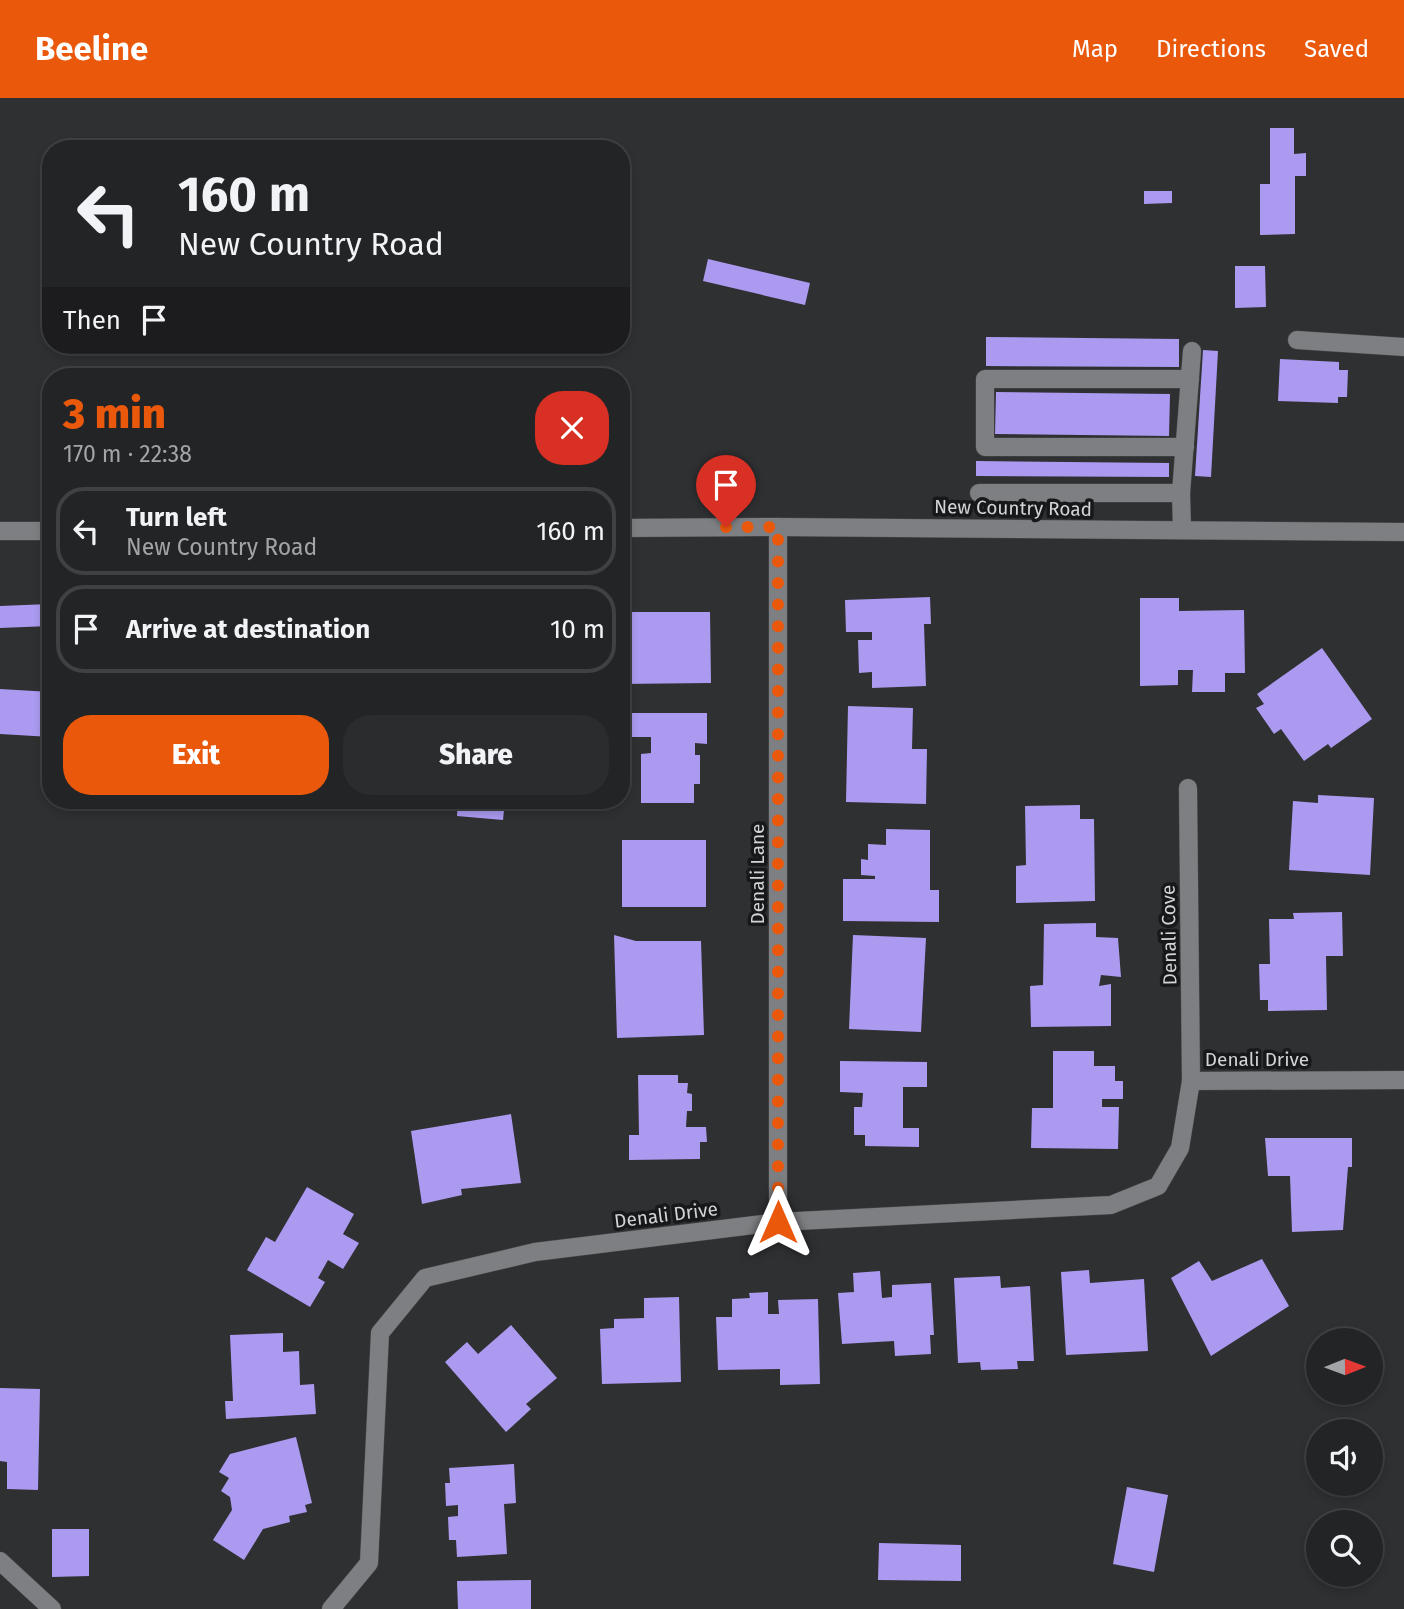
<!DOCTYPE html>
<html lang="en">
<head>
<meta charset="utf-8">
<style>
	body { margin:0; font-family:"Fira Sans",sans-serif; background:#2b2c2e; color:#f1f3f6; height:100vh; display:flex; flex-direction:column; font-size:26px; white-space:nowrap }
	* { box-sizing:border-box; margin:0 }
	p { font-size:23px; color:#a3a4a7 }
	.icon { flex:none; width:38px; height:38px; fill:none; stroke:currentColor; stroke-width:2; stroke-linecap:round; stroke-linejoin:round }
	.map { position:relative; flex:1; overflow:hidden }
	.panel { position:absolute; left:42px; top:270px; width:588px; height:441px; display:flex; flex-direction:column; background:#232426; border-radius:28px; box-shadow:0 4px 10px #0003,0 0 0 2px #404143 }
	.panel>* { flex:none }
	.top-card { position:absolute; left:42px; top:42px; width:588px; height:214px; border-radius:28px; box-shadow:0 4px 10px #0003,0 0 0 2px #404143; background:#232426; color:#f1f3f6; overflow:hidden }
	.needle { width:46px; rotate:89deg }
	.fabs { position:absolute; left:1306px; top:1230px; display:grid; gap:14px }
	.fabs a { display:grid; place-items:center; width:77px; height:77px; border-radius:50%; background:#232426; box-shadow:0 4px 10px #0003,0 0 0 2px #404143; font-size:35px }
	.pin { position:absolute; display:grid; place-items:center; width:60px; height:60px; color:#fff; margin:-72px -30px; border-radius:50% 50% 50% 0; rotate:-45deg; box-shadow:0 0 7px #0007 }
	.pin .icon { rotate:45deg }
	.me { position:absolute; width:77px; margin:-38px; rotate:0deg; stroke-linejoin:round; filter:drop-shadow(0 0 5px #0008) }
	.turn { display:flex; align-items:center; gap:24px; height:147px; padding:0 21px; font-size:32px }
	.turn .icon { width:91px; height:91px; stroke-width:2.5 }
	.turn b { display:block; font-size:49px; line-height:60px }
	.then { display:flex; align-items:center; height:66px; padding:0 21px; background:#0003; gap:14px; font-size:26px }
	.round { display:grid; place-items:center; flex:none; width:74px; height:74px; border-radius:28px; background:#2b2c2e }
	.headline { display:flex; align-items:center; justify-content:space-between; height:119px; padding:0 21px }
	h1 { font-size:42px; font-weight:800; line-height:52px; color:#ea580c }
	.button { display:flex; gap:14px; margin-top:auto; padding:14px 21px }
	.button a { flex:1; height:80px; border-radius:28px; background:#ea580c; color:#fff; font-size:28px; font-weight:800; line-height:80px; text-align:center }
	.button a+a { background:#2b2c2e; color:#f1f3f6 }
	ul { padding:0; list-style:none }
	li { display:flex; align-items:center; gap:21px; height:88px; margin:0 14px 10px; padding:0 7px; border:4px solid #404143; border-radius:28px }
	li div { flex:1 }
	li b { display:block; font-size:26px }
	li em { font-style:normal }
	header { display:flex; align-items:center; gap:42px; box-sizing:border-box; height:98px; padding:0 35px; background:#ea580c; color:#fff }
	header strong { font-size:33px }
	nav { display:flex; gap:38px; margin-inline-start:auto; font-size:24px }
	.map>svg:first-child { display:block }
</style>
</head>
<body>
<header>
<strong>Beeline</strong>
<nav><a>Map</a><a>Directions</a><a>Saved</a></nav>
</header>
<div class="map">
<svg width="1404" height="1511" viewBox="0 0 1404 1511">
	<rect width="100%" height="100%" fill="#2f3032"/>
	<g fill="#ab9af0">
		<polygon points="1270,30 1294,30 1294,56 1306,55 1306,78 1295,78 1295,136 1260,137 1260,86 1270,86"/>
		<polygon points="1144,93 1172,93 1172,105 1144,106"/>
		<polygon points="708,161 810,185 805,207 703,183"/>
		<polygon points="1235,168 1265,168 1266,209 1235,210"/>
		<polygon points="986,239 1179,241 1179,269 986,268"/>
		<polygon points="1203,252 1218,253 1211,379 1195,378"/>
		<polygon points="1280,261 1339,264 1339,272 1348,272 1347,299 1338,299 1338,305 1278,303"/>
		<polygon points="996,294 1170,296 1169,338 995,336"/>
		<polygon points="976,363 1169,365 1169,379 976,378"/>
		<polygon points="930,499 931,526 924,526 926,588 872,590 872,574 859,575 858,542 872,542 872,534 846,534 845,502"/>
		<polygon points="1140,500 1179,500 1179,513 1244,512 1245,575 1225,575 1225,594 1192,594 1193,572 1178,572 1178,587 1140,588"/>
		<polygon points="49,506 50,528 0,530 0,508"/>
		<polygon points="621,514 710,514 711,585 621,586"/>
		<polygon points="1322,550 1372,621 1331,650 1328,646 1304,663 1281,631 1274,636 1256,610 1264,606 1257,596"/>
		<polygon points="0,591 51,594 51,639 0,636"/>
		<polygon points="848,608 913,610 912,651 927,651 926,706 846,704"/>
		<polygon points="623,615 707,615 707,646 695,645 695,657 700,657 700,686 694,686 694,705 641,705 641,656 651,655 651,639 623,639"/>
		<polygon points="1318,697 1374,700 1370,777 1289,772 1293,703 1318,705"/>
		<polygon points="458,702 505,702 503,722 457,718"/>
		<polygon points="1080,707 1080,721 1094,721 1095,803 1016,805 1016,768 1026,767 1025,708"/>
		<polygon points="886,731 930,732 930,792 939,792 939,824 843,823 843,781 875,781 875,778 861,777 861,761 868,762 868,746 886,747"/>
		<rect x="622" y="742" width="84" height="67"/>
		<polygon points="1342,814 1343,858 1326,858 1327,912 1268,913 1268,902 1260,902 1259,866 1270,866 1269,821 1294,821 1293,815"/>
		<polygon points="1096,825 1096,839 1118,840 1121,879 1101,877 1099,888 1111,886 1111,928 1031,929 1030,888 1043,887 1044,826"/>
		<polygon points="614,837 636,843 701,843 704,937 617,940"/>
		<polygon points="853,837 926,840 921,934 849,931"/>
		<polygon points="1053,953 1094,953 1094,968 1115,968 1115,983 1123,983 1123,1001 1102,1001 1102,1009 1119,1009 1118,1051 1031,1050 1032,1010 1053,1010"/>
		<polygon points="840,963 927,964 927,989 903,989 903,1030 919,1030 919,1049 865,1048 865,1037 854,1037 854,1009 862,1009 863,995 840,994"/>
		<polygon points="638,977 678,977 678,985 688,985 687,995 692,996 692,1013 687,1013 686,1029 706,1029 707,1044 700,1044 700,1061 629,1062 629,1037 639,1037"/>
		<polygon points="511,1016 521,1085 461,1091 462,1097 422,1106 411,1033"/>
		<polygon points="1265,1040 1352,1040 1352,1069 1348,1069 1343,1132 1292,1134 1290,1078 1268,1078"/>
		<polygon points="307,1089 354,1116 343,1136 359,1145 343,1171 328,1162 318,1180 325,1184 310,1209 247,1172 266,1139 275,1144"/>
		<polygon points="1262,1161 1289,1208 1211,1258 1171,1180 1199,1163 1212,1183"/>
		<polygon points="1089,1172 1090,1185 1144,1181 1148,1253 1066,1257 1061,1174"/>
		<polygon points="880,1173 882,1200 892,1199 892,1187 931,1185 934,1237 930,1237 931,1256 895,1258 894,1243 842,1246 838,1195 854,1194 853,1175"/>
		<polygon points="1000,1178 1001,1190 1030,1188 1034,1263 1017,1263 1018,1271 981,1272 980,1264 958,1265 954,1180"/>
		<polygon points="768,1194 768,1216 779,1216 778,1202 818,1201 820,1286 780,1287 780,1271 718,1272 716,1219 732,1219 732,1201 750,1200 749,1195"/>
		<polygon points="679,1199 681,1284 602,1286 600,1231 614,1230 614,1221 644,1220 644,1200"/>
		<polygon points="511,1227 557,1280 526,1306 531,1311 506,1334 445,1264 467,1244 478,1256"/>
		<polygon points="283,1235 283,1254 299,1253 300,1287 314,1286 316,1316 226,1321 225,1303 233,1303 230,1237"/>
		<polygon points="0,1290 40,1291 38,1392 7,1391 7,1364 0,1363"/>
		<polygon points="296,1339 312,1405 305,1407 307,1414 289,1418 290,1424 263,1431 244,1462 213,1442 232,1412 230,1399 221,1393 229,1380 219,1374 230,1356"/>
		<polygon points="514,1366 516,1405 504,1406 507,1456 457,1459 456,1442 449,1442 448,1419 458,1418 458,1407 446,1408 445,1385 450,1385 449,1370"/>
		<polygon points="1127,1389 1168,1397 1154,1474 1113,1466"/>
		<polygon points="52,1431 89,1431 89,1478 52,1479"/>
		<polygon points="879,1445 961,1447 961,1483 878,1482"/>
		<polygon points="531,1482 531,1511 458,1511 457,1483"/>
	</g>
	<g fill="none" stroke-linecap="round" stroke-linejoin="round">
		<defs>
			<g id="minor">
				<polyline points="1297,242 1404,249"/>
				<polyline points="1185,349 985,349 985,281 1190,281"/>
				<polyline points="979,395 1181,395"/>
				<polyline points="621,430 778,429 1404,434"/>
				<polyline points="1182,432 1181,395 1192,253"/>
				<polyline points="0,433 51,433"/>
				<polyline points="1191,983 1404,982"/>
				<polyline points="778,1124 778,429"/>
				<polyline points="0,1463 52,1511"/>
				<polyline points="331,1511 369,1465 380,1235 425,1180 535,1154 778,1124 1111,1107 1158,1088 1180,1050 1191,983 1188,690"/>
			</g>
		</defs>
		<use href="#minor" stroke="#4c4d4e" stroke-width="19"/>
		<use href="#minor" stroke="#7e7f82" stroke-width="18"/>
	</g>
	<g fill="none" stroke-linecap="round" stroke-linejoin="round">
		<polyline stroke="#ea580c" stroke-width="12" stroke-dasharray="0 21.6" points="726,429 778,429 778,1124"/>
	</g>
	<g text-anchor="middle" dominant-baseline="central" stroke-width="7" stroke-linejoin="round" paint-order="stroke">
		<g font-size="19" fill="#d3d4d5" stroke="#171819">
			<text transform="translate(1013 410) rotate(1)">New Country Road</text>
			<text transform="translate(757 776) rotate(-90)">Denali Lane</text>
			<text transform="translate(1169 837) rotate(-91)">Denali Cove</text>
			<text x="1257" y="961">Denali Drive</text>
			<text transform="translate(666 1117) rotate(-7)">Denali Drive</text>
		</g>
	</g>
</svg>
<div class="fabs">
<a><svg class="needle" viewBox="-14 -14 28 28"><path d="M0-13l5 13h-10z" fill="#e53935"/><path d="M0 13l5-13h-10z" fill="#a3a4a7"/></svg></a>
<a><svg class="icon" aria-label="sound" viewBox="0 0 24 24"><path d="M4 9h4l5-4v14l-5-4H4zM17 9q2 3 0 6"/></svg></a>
<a><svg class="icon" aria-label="search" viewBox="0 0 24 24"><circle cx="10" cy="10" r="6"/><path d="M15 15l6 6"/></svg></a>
</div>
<div class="pin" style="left:726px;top:429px;background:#d93025"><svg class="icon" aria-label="arrive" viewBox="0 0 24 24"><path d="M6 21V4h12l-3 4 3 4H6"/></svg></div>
<svg class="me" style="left:778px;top:1124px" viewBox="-20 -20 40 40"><path d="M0-17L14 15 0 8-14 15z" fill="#ea580c" stroke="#fff" stroke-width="4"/></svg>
<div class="top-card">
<div class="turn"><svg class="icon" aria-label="left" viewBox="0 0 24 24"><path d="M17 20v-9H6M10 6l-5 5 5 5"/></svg><div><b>160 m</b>New Country Road</div></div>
<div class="then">Then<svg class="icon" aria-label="arrive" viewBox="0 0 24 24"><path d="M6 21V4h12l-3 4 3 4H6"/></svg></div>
</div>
<section class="panel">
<div class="headline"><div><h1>3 min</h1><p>170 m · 22:38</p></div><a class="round" style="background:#d93025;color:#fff"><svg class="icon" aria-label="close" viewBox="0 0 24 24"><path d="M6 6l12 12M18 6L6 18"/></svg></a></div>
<ul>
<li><svg class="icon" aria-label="left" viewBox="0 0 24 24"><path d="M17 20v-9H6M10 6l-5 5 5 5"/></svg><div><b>Turn left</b><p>New Country Road</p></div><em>160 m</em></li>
<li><svg class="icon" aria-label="arrive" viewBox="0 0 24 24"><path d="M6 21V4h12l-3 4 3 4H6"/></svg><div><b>Arrive at destination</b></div><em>10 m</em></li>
</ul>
<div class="button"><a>Exit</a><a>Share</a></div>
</section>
</div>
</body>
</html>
